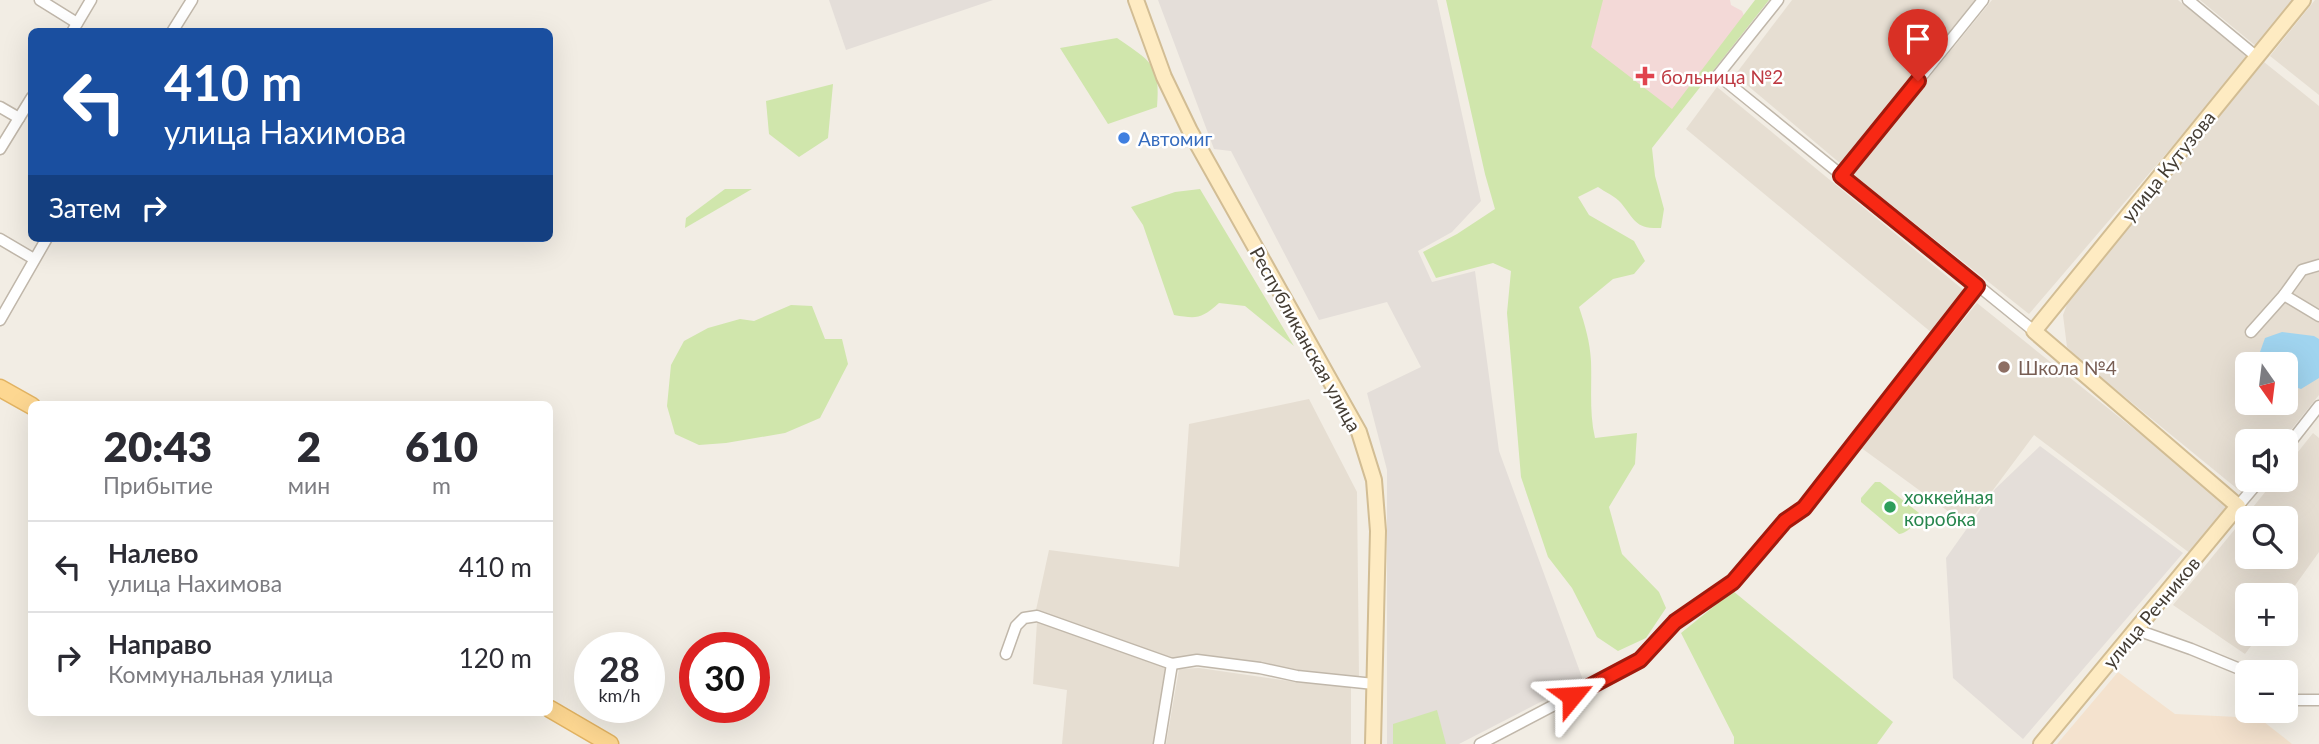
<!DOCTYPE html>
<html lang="ru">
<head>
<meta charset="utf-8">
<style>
	body { margin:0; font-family:Lato,sans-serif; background:#f2f2f3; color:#2b2b33; height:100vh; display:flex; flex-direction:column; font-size:26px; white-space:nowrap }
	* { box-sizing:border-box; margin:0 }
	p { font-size:23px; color:#7c7c81 }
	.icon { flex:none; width:38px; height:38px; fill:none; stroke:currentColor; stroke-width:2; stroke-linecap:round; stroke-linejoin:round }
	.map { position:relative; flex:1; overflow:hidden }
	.sheet { position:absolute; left:28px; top:401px; width:525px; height:315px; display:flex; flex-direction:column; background:#fff; border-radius:10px; box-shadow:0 7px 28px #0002 }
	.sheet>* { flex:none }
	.top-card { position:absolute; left:28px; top:28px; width:525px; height:214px; border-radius:10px; box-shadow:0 7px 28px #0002; background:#1a4fa0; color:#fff; overflow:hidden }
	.needle { width:46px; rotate:166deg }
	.controls { position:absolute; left:2235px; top:352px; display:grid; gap:14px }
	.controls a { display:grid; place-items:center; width:63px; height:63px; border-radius:10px; background:#fff; box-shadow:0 7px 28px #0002; font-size:35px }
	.speed { position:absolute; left:574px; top:632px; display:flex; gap:14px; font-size:35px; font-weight:700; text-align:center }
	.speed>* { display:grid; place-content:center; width:91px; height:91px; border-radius:50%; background:#fff; box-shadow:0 7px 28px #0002; line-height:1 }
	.speed small { font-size:18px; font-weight:400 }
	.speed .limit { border:10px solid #d22; background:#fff; color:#111 }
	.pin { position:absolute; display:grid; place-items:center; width:60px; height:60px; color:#fff; margin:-72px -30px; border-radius:50% 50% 50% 0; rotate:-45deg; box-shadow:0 0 7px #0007 }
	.pin .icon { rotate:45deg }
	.me { position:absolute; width:77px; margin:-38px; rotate:63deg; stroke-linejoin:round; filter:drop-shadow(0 0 5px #0008) }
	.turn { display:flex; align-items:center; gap:24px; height:147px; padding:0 21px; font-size:32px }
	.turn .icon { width:91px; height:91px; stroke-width:2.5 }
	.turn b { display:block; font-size:49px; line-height:60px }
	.then { display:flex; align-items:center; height:66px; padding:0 21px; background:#0003; gap:14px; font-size:26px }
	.eta { display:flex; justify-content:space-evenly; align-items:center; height:119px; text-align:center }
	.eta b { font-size:42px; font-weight:800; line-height:49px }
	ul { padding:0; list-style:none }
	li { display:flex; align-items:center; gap:21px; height:91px; padding:0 21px; border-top:2px solid #e1e1e2 }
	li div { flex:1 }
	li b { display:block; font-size:26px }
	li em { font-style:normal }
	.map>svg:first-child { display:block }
</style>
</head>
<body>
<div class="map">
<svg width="2319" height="744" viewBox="0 0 2319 744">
	<rect width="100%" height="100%" fill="#f2ede4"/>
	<g fill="#e6ded2" fill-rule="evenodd">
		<polygon points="1792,0 1975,0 1841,164 1735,75"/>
		<polygon points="1992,0 2178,0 2248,58 2029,314 1851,173"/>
		<polygon points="2200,0 2296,0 2257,47"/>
		<polygon points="2315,0 2319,0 2319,95 2270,56"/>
		<path d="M2264 62 2319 106V395L2282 441H2247V480H2251L2241 492 2081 361 2067 347 2063 315 2069 299 2081 283ZM2247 364H2286V402H2247Z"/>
		<polygon points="1717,87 1966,292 1932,333 1686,129"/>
		<polygon points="1977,303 2230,506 2191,554 2034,435 1967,525 1860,447"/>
		<polygon points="1309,399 1357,492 1359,678 1203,657 1171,660 1139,650 1036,610 1049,550 1179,567 1189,424"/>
		<path d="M2313 433 2319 438V552L2286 598V595H2247V634H2260L2245 654 2173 605 2275 480H2286V467ZM2286 518V556H2247V518Z"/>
		<polygon points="1037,622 1168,669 1153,744 1062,744 1067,690 1033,684"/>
		<polygon points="1199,668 1296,682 1351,686 1351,744 1166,744 1179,669"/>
	</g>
	<polygon fill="#f4e2ce" points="2118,672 2175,714 2259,718 2292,744 2057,744"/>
	<g fill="#e4ded9">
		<polygon points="829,0 993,0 846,50"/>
		<polygon points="1158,0 1437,0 1481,201 1452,232 1418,251 1432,282 1475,271 1499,451 1583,680 1459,744 1387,744 1387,470 1367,393 1421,367 1387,302 1319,320 1231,151 1214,149"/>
		<polygon points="2040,446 2183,553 2023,739 1953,678 1946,558 1995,489"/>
	</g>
	<polygon fill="#f3d9d7" points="1584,0 1730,0 1731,5 1742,11 1746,21 1660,125 1595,110"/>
	<g fill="#d0e6ac">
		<path d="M1446 0H1603L1591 47 1672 109 1755 0H1769L1652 148 1655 176 1664 209 1661 228C1635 229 1635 220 1621 203 1615 196 1605 192 1598 187L1578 197 1589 215 1634 241 1645 261 1634 274 1613 279 1579 307C1585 325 1590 342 1591 361 1592 387 1589 412 1595 438L1637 433 1635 464 1609 507 1622 554 1659 592 1666 608 1646 638 1618 651 1597 637 1572 588 1548 557 1521 477 1507 313 1511 271 1493 263 1436 278 1423 252 1457 234 1495 209 1485 174Z"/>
		<path d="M1117 38C1150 61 1161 64 1157 107L1108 124 1060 48Z"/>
		<polygon points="833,84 828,138 799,157 769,134 766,101"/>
		<polygon points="725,189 752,189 685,228 686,218"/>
		<path d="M1200 189 1294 346 1245 306 1219 303C1201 319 1197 319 1174 315L1143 225 1131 207 1175 192Z"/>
		<polygon points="791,305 812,306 825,339 842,339 848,364 820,418 785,433 726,443 699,445 675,434 667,406 671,365 684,341 708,328 740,319 754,321"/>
		<path d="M1875 482H1880L1919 513C1918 522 1908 533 1899 534L1861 502V498Z"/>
		<polygon points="1733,591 1893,722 1877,744 1734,744 1734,737 1681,633"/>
		<polygon points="1437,710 1446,744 1393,744 1393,724"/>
	</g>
	<polygon fill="#a0d4ef" points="2282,332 2314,336 2319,339 2319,378 2301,389 2286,384 2286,364 2261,364 2260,352 2265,338"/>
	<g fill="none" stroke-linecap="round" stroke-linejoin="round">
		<defs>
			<g id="street">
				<polyline points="40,0 77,23"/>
				<polyline points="1778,0 1718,75 2034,331"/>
				<polyline points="2188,0 2257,57"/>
				<polyline points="72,32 91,0"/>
				<polyline points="172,32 192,0"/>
				<polyline points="0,107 19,118"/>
				<polyline points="0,149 32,97"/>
				<polyline points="1841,176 1983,0"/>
				<polyline points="0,239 34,259"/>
				<polyline points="2284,295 2319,316"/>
				<polyline points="0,320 47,238"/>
				<polyline points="2251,332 2284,295 2302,270 2319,265"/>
				<polyline points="2286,448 2319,406"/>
				<polyline points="2238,506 2260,480"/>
				<polyline points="2137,630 2191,649 2247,672"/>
				<polyline points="1006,654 1016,626 1024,618 1037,616 1172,664 1197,660 1260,668 1297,676 1374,684"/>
				<polyline points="2286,695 2292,700 2319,700"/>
				<polyline points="1159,744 1172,664"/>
				<polyline points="1480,744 1640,660 1675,622 1733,582 1785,521 1804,508 1977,286"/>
			</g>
			<g id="secondary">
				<polyline points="1136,0 1164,77 1190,131 1359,432 1374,480 1378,531 1373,744"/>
				<polyline points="2041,744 2238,506 2034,331 2303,0"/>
			</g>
			<g id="primary">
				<polyline points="0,388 32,406"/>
				<polyline points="550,709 610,744"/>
			</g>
		</defs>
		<use href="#street" stroke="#c0b7aa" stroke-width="13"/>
		<use href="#secondary" stroke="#d2bd94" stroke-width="18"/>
		<use href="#primary" stroke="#e2b362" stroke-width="19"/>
		<use href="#street" stroke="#fff" stroke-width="10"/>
		<use href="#secondary" stroke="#feebc2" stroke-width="14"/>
		<use href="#primary" stroke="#fdd791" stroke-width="16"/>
	</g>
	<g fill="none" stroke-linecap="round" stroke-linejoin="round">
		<defs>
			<polyline id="route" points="1572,696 1640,660 1675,622 1733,582 1785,521 1804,508 1977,286 1841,176 1918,81"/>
		</defs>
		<use href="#route" stroke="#a11a0d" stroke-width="18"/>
		<use href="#route" stroke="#f82814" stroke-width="12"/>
	</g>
	<path fill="#e0444e" stroke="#fff" stroke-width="2.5" d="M1641.5 65.5h7v7h7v7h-7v7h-7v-7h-7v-7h7z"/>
	<circle fill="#3f7fe0" stroke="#fff" stroke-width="2.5" cx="1124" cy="138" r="7"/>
	<circle fill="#8d6e63" stroke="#fff" stroke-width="2.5" cx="2004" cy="367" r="7"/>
	<circle fill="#2e9e5b" stroke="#fff" stroke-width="2.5" cx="1890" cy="507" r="7"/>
	<g text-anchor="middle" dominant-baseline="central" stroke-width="5" stroke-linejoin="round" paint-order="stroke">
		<g font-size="19" fill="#be3a42" stroke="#fff" text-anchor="start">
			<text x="1661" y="76">больница №2</text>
		</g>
		<g font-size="19" fill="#366cbe" stroke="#fff" text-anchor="start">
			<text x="1138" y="138">Автомиг</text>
		</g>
		<g font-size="19" fill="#443d34" stroke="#fff">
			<text transform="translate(2168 166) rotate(-51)">улица Кутузова</text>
			<text transform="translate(1306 339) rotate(61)">Республиканская улица</text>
			<text transform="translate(2151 612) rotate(-50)">улица Речников</text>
		</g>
		<g font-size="19" fill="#785e54" stroke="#fff" text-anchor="start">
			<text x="2018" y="367">Школа №4</text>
		</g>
		<g font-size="19" fill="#27864d" stroke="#fff" text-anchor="start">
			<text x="1904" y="496">хоккейная<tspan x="1904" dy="22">коробка</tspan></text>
		</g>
	</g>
</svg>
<div class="controls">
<a><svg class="needle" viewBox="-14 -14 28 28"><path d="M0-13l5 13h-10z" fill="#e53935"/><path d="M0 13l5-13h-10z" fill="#7c7c81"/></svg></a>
<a><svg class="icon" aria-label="sound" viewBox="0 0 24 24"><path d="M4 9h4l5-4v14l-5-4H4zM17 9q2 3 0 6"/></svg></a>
<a><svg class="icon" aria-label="search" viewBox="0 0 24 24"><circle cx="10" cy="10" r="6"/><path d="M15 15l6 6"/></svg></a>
<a>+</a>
<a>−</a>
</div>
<div class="speed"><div>28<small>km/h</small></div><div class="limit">30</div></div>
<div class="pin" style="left:1918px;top:81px;background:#d93025"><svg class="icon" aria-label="arrive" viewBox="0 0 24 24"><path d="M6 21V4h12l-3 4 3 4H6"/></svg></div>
<svg class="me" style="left:1572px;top:696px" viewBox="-20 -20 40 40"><path d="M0-17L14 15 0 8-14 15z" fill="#f82814" stroke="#fff" stroke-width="4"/></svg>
<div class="top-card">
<div class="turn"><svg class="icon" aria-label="left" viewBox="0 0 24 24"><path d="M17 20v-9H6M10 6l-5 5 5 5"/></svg><div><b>410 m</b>улица Нахимова</div></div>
<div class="then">Затем<svg class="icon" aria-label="right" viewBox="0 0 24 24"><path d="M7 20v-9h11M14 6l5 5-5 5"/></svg></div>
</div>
<section class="sheet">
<div class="eta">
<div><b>20:43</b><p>Прибытие</p></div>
<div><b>2</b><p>мин</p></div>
<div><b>610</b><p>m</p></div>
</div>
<ul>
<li><svg class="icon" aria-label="left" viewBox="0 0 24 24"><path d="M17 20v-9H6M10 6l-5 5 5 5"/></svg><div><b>Налево</b><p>улица Нахимова</p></div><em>410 m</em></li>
<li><svg class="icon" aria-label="right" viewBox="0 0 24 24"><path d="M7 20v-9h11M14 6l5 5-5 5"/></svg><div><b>Направо</b><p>Коммунальная улица</p></div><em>120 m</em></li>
</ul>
</section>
</div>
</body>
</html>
